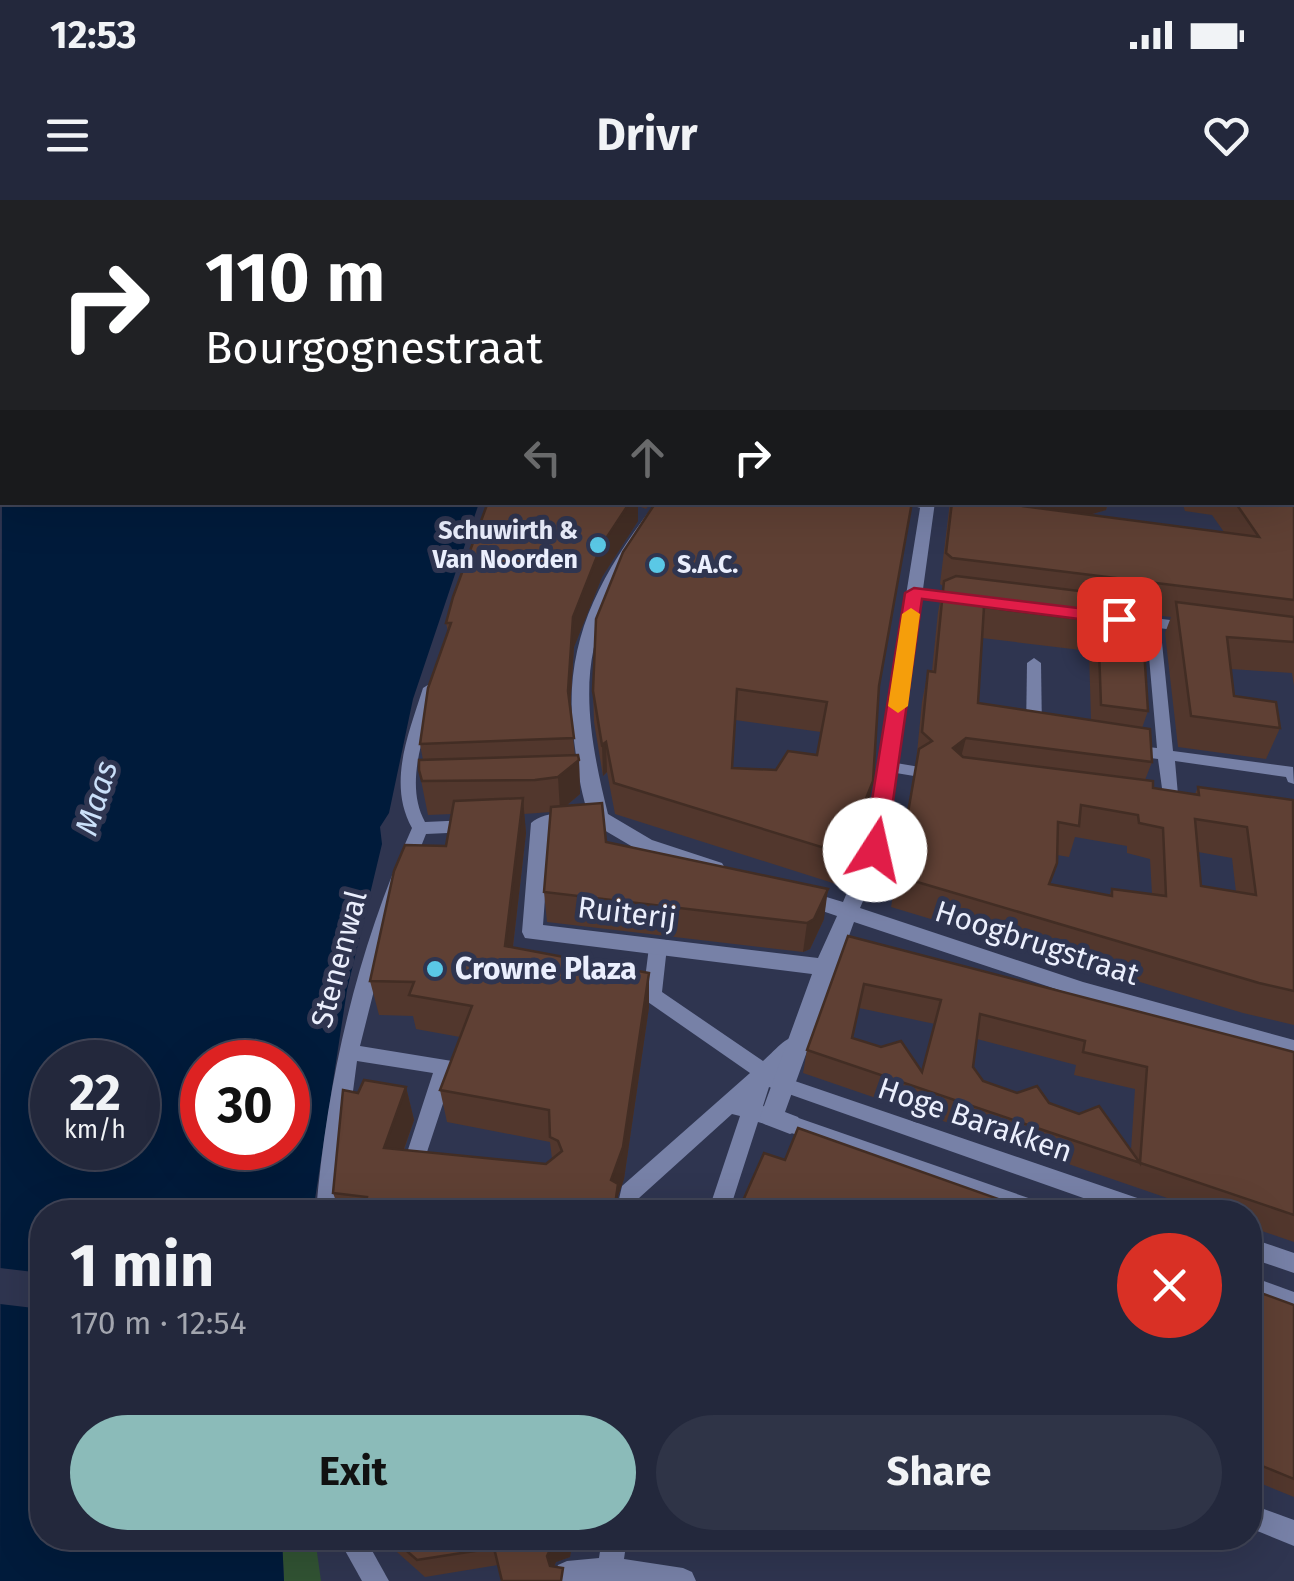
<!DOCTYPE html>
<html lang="en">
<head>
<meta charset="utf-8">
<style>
	body { margin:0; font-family:"Fira Sans",sans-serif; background:#2f3447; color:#f1f3f6; height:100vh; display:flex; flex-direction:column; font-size:38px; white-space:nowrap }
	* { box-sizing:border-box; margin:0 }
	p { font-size:32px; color:#a3a6af }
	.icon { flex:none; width:55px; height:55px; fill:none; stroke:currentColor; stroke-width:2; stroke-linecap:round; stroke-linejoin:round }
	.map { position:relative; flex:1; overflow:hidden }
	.drawer { position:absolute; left:30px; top:1000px; width:1232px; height:350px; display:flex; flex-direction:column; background:#23283c; border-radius:40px; box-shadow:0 10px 40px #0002,0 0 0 2px #404456 }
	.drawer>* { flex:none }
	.guide { position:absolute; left:0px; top:0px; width:1295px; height:305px; box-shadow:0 10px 40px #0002,0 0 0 2px #404456; background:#202124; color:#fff; overflow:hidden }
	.speed { position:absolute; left:30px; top:840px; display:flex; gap:20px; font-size:50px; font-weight:700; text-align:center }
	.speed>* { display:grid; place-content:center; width:130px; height:130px; border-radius:50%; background:#23283c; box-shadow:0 10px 40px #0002,0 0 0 2px #404456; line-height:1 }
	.speed small { font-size:25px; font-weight:400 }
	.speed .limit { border:15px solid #d22; background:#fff; color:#111 }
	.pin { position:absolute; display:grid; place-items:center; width:85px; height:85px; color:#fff; margin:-42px; border-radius:20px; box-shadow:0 5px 15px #0006 }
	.me { position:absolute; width:110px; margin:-55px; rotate:10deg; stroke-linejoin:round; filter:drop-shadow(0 0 8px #0008) }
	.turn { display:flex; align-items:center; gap:35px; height:210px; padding:0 40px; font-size:45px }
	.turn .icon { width:130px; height:130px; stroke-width:2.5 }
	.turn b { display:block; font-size:70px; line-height:85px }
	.lanes { display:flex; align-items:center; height:95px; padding:0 40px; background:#0003; justify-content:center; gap:50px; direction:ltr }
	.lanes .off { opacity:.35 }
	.round { display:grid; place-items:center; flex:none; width:105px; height:105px; border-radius:52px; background:#2f3447 }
	.overview { display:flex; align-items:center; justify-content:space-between; height:170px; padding:0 40px }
	h1 { font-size:60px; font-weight:700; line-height:75px }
	.button { display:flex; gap:20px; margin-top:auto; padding:20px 40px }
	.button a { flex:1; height:115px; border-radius:60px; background:#8bbbb9; color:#111; font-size:40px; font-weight:700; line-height:115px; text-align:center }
	.button a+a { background:#2f3447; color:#f1f3f6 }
	.status { display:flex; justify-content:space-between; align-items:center; height:70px; padding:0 50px; background:#23283c; direction:ltr }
	.status svg { height:28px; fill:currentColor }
	header { display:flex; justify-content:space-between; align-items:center; height:130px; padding:0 40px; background:#23283c; font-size:45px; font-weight:700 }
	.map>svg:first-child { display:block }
</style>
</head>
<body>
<div class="status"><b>12:53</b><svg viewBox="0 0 49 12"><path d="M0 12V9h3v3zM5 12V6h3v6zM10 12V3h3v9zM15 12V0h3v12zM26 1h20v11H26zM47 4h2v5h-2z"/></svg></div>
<header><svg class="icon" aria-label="menu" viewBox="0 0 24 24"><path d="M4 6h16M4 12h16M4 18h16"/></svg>Drivr<svg class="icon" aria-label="heart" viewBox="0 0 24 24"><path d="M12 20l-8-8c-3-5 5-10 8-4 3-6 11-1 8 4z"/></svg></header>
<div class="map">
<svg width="1294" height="1381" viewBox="0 0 1294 1381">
	<rect width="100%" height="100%" fill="#2f3550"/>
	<polygon fill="#315333" points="282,1338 315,1338 321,1381 284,1381"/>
	<path fill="#001b3b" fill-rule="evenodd" d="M2 270V302L479 303 413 499 389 613 380 627 382 644 347 790 313 1012H42V1338H282L284 1381H0ZM52 862H138V948H52ZM202 862H288V948H202Z"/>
	<polygon fill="#2f3550" points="0,1068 42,1073 42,1109 0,1104"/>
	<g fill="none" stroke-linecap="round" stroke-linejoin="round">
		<g fill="#7781a7" fill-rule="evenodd">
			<polygon points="683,0 693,0 694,2 685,2"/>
			<rect x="0" y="150" width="2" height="8"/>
			<polygon points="899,302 929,302 934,306 928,310"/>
			<polygon points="1153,419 1160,423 1173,551 1293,567 1294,584 1288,582 1286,577 1175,561 1179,606 1171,612 1165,610 1158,559 1129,555 1121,550 1129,545 1157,548 1146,423"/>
			<polygon points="1034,458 1041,463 1042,532 1034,537 1026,532 1027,463"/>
			<path d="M431 483 439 488C426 528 403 582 425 622L469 620 477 626 469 632 426 634 392 719 360 846 452 861 455 867 426 955 432 958 435 964 432 970 425 973 407 968 404 962 433 873 357 861 337 1012H316C327 880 357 750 412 628 387 583 409 533 423 488Z"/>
			<polygon points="890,562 920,567 922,571 914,576 884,571 882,567 884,563"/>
			<path d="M658 740 664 742 667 747 662 792 763 861C775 851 789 831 805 836L808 842 778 872 789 879 1149 1002 1157 1005 1159 1012H1123L769 887 763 906 779 911 782 917 779 923 772 926 758 922 729 1012H708L740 916 732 914 639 998 636 1012H616L622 986 750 873 645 800 643 795 649 747 652 742Z"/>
			<polygon points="790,915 1040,1002 1048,1005 1051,1012 1014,1012 783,930 780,924 783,918"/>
			<polygon points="1250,1038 1294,1053 1294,1073 1250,1058"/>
			<polygon points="1250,1076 1294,1092 1294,1114 1250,1098"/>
			<polygon points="1250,1304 1294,1320 1294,1346 1250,1328"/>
			<polygon points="338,1338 365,1338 389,1381 362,1381"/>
			<polygon points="602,1338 627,1338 624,1359 683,1368 692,1372 696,1381 557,1381 554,1374 558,1365 567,1361 599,1358"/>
		</g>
		<g fill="#7781a7" fill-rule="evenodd">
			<rect x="1292" y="55" width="2" height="6"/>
			<rect x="1292" y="248" width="2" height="8"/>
			<path d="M656 302H671C585 420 572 471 608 614L652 640 722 663 725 668 715 675 638 650 592 623C582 601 578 572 575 548 560 447 596 381 656 302Z"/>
			<path d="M921 302H935L923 389 967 395 975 400 967 405 921 399 885 650 860 708 1083 782 1294 840V858L1083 798 854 722 785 912 798 917 802 924 798 931 790 934 764 924 760 917 812 774 525 738 522 732 531 623C543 612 575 609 587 620L584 625 550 629 543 725 818 758 837 716 793 701 790 696 800 689 843 702 865 650Z"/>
			<polygon points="1129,415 1195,423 1203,428 1195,433 1123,423 1123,417"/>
		</g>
		<polygon fill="#9baae7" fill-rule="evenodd" points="2,186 2,197 0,198 0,187"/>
	</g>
	<g fill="#52372d" fill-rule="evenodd">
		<polygon points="706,0 1294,0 1294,41 1292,41 1292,2 704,2"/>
		<polygon points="1292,87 1294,88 1294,242 1292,242"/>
		<path d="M1294 258V486L1292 473 1231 469 1234 496 1280 528 1266 559 1178 547 1165 433 1171 417 1155 415 1144 448 1148 511 1142 528 1152 562 1145 580 1153 588 1195 594 1198 587 1294 607V825L1243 813 891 707 916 563 922 502 928 471H932L938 412 943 386 940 384 950 302H1108L1106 310 1089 315 1224 332 1212 315 1185 311 1183 305 1135 302H1292ZM982 438 1089 451 1091 520 978 503ZM1075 637 1127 646V653L1150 659 1152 694 1112 689 1109 696 1049 685 1057 663V655L1069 657ZM1198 652 1232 658 1236 692 1201 686Z"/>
		<polygon points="488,302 652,302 646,309 638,306 638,321 602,377 574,447 570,511 575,555 579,560 580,594 566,606 606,642 824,719 810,749 803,752 547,722 544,692 551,612 524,614 526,633 513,747 649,773 649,807 624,979 618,996 619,1012 340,1012 333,993 358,893 406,887 414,920 404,950 546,964 552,959 550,942 447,922 440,890 460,837 416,829 413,816 379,815 370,781 446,646 452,614 428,615 419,570 423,560 420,544 448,432 446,423"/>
		<path d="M656 302 879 489 867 612 839 685 615 614 607 572 603 576 594 522 593 491ZM735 520 821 532 817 555 776 570 732 568Z"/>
		<path d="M848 736 1294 852V1042L1250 1027V1012H1208L803 873 807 850ZM859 808 935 824 922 872 853 839ZM977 839 1076 865 1074 875 1135 889 1131 950 1049 903 983 881 973 867Z"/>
		<polygon points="1250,1089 1294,1105 1294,1297 1250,1279"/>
		<polygon points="385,1338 573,1338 570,1357 556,1362 554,1367 498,1365 425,1377 388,1344"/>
	</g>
	<g fill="#422d24">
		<polygon points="60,0 80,0 78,2 57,2"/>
		<polygon points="1139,0 1203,0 1202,2 1132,2"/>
		<polygon points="2,48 2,95 0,97 0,50"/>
		<polygon points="2,121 2,141 0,135 0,122"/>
		<polygon points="630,302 638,302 638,321 602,377 574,447 569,522 568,491 573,417 601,346"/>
		<polygon points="1033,302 1108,302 1106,310 1014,336 1022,306"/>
		<polygon points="966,538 958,569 953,548"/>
		<polygon points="606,542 607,572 603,576 602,545"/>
		<polygon points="579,560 580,594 560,611 558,577"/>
		<polygon points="873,581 867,612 839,685 844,654"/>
		<polygon points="523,598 526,633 509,780 505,746"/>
		<polygon points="828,689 824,719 810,749 803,752 807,723"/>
		<polygon points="649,773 649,807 624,979 618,996 619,1012 614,1012 611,980"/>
		<polygon points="406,887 414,920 393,980 384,948"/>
		<polygon points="568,1338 573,1338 570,1357 556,1362 551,1372 547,1356 553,1344"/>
	</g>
	<g fill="#5f4034" stroke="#422d24" stroke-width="2.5" fill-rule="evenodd">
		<polygon points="0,0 60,0 57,2 2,2 2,48 0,50"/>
		<polygon points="706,0 1139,0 1132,2 704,2"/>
		<polygon points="1243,0 1294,0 1294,15 1292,15 1292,2 1247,2"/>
		<polygon points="0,52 2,52 2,65 0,67"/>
		<polygon points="1292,87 1294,88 1294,212 1292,212"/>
		<polygon points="0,105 2,105 2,121 0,122"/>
		<polygon points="1292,256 1294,258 1294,400 952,358 946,353 952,302 1033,302 1022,306 1259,337 1235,302 1292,302"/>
		<polygon points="488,302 630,302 601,346 573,417 568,491 574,538 420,544 428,488 451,423 446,423 453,397"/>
		<path d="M656 302H912L879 486 873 581 844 654 614 583 606 542 602 545 593 491 596 419 623 352ZM737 489 827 502 817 555 788 551 776 570 732 568Z"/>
		<path d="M956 376 1153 400 1155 417 1142 418 1148 511 1101 505 1098 421 984 407 978 503 1150 529 1152 562 966 538 953 548 963 557 1153 581V588L1199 595 1198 587 1293 600 1294 791 1259 783 897 676 919 549 932 541 922 532 928 471 935 472 944 381ZM1081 605 1138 615 1139 623 1163 628 1166 696 1112 689V696L1049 684 1057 663 1058 622 1079 626ZM1195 619 1247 627 1256 695 1201 686Z"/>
		<polygon points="1176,402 1294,417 1294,442 1227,437 1234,496 1276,502 1280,528 1191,516"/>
		<polygon points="578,555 579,560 558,577 535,580 422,581 419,570 419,560"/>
		<polygon points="523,598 505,746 649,773 623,947 611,980 618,984 614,1012 364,1012 367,997 333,993 343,890 358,893 364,880 406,887 384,948 546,964 562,951 558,941 550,937 549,910 440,890 472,806 409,795 414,782 370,781 394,671 405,645 446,646 454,601"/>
		<polygon points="602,603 606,642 828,689 814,719 807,723 544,692 551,607"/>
		<path d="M848 736 1294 852V1015L807 850ZM864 784 941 800 922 872 901 841 881 847 852 838ZM980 814 1085 841 1083 852 1147 867 1140 963 1099 906 1079 914 1049 903 1037 886 1017 893 983 881 973 867Z"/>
		<polygon points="798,928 1035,1012 738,1012 764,953 785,960"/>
		<polygon points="1250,1089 1294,1105 1294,1279 1250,1261"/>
		<polygon points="392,1338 568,1338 567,1340 553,1344 547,1356 550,1366 563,1368 561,1381 502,1381 494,1348 417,1360"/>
	</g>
	<polygon fill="#e11d48" stroke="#92132f" stroke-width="2.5" points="914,388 1119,413 1128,419 1119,424 922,399 886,650 875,658 864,650 905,393"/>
	<polygon fill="#f59e0b" points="911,408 920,414 908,506 898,513 888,506 902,414"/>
	<g fill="#5ac8e6" stroke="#2f3550" stroke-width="4">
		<circle cx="598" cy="345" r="10"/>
		<circle cx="657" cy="365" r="10"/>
		<circle cx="435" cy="769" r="10"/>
	</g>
	<g text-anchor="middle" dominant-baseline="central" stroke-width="10" stroke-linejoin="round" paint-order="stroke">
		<g font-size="25" font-weight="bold" fill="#ebeffd" stroke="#2f3550" text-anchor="end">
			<text x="578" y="331">Schuwirth &amp;<tspan x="578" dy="29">Van Noorden</tspan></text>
			<text x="677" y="365" text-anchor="start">S.A.C.</text>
		</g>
		<g font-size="30" fill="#ebeffd" stroke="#2f3550">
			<text transform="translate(627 713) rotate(7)">Ruiterij</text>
			<text transform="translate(1037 743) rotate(18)">Hoogbrugstraat</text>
			<text transform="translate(339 759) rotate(-75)">Stenenwal</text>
			<text transform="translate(975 920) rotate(19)">Hoge Barakken</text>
		</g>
		<g font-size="30" font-weight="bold" fill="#ebeffd" stroke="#2f3550" text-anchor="start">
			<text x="455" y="769">Crowne Plaza</text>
		</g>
		<g font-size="32" font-style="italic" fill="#cbe0f9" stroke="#2f3550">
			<text transform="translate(96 598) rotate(-73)">Maas</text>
		</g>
	</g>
</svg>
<div class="speed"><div>22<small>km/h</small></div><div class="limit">30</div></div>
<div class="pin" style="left:1119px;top:419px;background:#d93025"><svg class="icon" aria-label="arrive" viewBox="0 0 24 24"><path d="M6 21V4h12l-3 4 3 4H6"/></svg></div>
<svg class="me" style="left:875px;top:650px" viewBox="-20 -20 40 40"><circle r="19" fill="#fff"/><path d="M0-13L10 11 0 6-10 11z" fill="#e11d48"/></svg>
<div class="guide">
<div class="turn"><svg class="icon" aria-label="right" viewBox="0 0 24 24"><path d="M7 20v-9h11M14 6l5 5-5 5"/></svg><div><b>110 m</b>Bourgognestraat</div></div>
<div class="lanes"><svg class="icon off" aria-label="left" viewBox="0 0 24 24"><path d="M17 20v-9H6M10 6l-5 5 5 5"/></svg><svg class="icon off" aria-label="ahead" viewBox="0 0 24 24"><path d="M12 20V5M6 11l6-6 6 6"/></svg><svg class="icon" aria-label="right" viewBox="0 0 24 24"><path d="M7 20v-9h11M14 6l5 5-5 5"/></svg></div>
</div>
<section class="drawer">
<div class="overview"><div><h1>1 min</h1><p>170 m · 12:54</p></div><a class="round" style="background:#d93025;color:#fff"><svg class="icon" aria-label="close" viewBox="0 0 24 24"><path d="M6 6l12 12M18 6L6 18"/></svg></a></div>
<div class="button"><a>Exit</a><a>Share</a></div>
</section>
</div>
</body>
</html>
